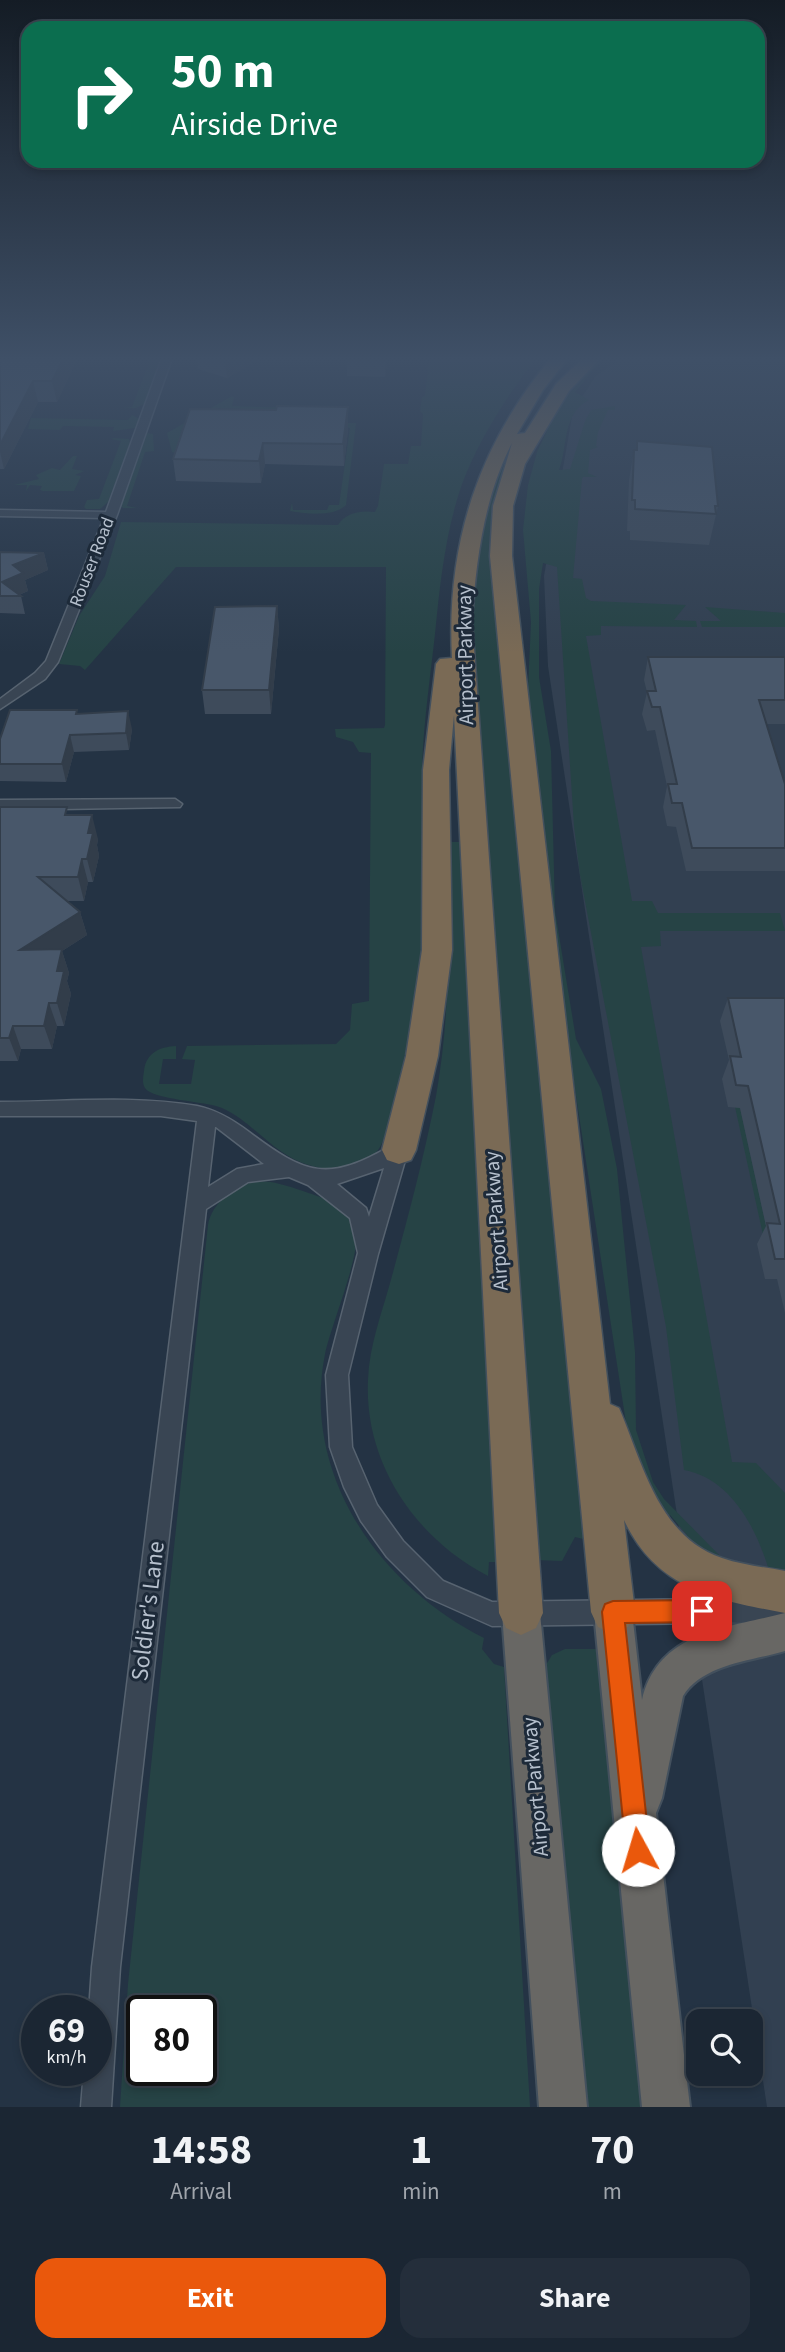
<!DOCTYPE html>
<html lang="en">
<head>
<meta charset="utf-8">
<style>
	body { margin:0; font-family:"Source Sans 3",sans-serif; background:#242e3b; color:#f1f3f6; height:100vh; display:flex; flex-direction:column; font-size:26px; white-space:nowrap }
	* { box-sizing:border-box; margin:0 }
	p { font-size:23px; color:#a0a5ac }
	.icon { flex:none; width:38px; height:38px; fill:none; stroke:currentColor; stroke-width:2; stroke-linecap:round; stroke-linejoin:round }
	.map { position:relative; height:2107px; overflow:hidden }
	.sheet { display:flex; flex-direction:column; background:#1b2633; flex:1 }
	.sheet>* { flex:none }
	.banner { position:absolute; left:21px; top:21px; width:744px; height:147px; border-radius:21px; box-shadow:0 4px 10px #0003,0 0 0 2px #39434e; background:#0b6e4f; color:#fff; overflow:hidden }
	.controls { position:absolute; left:686px; top:2009px; display:grid; gap:14px }
	.controls a { display:grid; place-items:center; width:77px; height:77px; border-radius:14px; background:#1b2633; box-shadow:0 4px 10px #0003,0 0 0 2px #39434e; font-size:35px }
	.speed { position:absolute; left:21px; top:1995px; display:flex; gap:14px; font-size:35px; font-weight:700; text-align:center }
	.speed>* { display:grid; place-content:center; width:91px; height:91px; border-radius:50%; background:#1b2633; box-shadow:0 4px 10px #0003,0 0 0 2px #39434e; line-height:1 }
	.speed small { font-size:18px; font-weight:400 }
	.speed .limit { border:4px solid #111; border-radius:10px; background:#fff; color:#111 }
	.pin { position:absolute; display:grid; place-items:center; width:60px; height:60px; color:#fff; margin:-30px; border-radius:14px; box-shadow:0 4px 10px #0006 }
	.me { position:absolute; width:77px; margin:-38px; rotate:354deg; stroke-linejoin:round; filter:drop-shadow(0 0 5px #0008) }
	.turn { display:flex; align-items:center; gap:24px; height:147px; padding:0 35px; font-size:32px }
	.turn .icon { width:91px; height:91px; stroke-width:2.5 }
	.turn b { display:block; font-size:49px; line-height:60px }
	.eta { display:flex; justify-content:space-evenly; align-items:center; height:119px; text-align:center }
	.eta b { font-size:42px; font-weight:700; line-height:49px }
	.cta { display:flex; gap:14px; margin-top:auto; padding:14px 35px }
	.cta a { flex:1; height:80px; border-radius:21px; background:#ea580c; color:#fff; font-size:28px; font-weight:700; line-height:80px; text-align:center }
	.cta a+a { background:#242e3b; color:#f1f3f6 }
	.map>svg:first-child { display:block }
</style>
</head>
<body>
<div class="map">
<svg width="785" height="2107" viewBox="0 0 785 2107">
	<rect width="100%" height="100%" fill="#243344"/>
	<polygon fill="#324051" points="621,358 785,358 785,2107 767,2107 548,666 544,576 573,411 595,377"/>
	<g fill="#264345" fill-rule="evenodd">
		<polygon points="151,358 160,358 144,404 136,408 123,408 132,407"/>
		<path d="M429 358H536C506 398 478 440 461 487 445 535 440 584 435 634 430 680 423 726 422 772 421 820 425 868 423 916 421 976 411 1034 396 1092 392 1110 389 1131 380 1147 359 1181 309 1171 282 1152 261 1138 245 1118 222 1108 205 1101 153 1100 145 1088 142 1083 143 1077 144 1071 146 1053 159 1047 176 1046V1059H163L159 1084H191L195 1060 182 1059 187 1046 336 1044 350 1030 352 1004 369 1001 371 753 359 752 353 742 336 737 335 729 384 728 385 725 386 567H176L85 670 80 666 59 664 79 616 105 576 121 522 338 525C345 513 361 510 375 512L378 506 384 464H408L411 446H421L423 414 420 411 422 397 425 396Z"/>
		<path d="M597 363 599 364 575 392 589 400C562 414 568 446 559 470L570 469 585 421 591 410 615 406V410H608L598 432 596 446 598 447 590 450 588 473 597 477H583L582 479 573 578 582 579 586 598 591 601 686 605 674 620 696 621 697 627 601 626V635L586 636 632 901H652L658 913H780L785 931H660L661 946 641 947 732 1462 756 1463 785 1493V1574H770C758 1532 733 1479 684 1470L666 1327 580 875 574 826 557 567 543 563 539 589V677L551 751 555 911 576 1039 601 1089 617 1169 635 1352 636 1430 653 1482 664 1499 724 1560 682 1540 687 1535 670 1515 662 1519 632 1455 626 1423 556 965 527 711 531 622 523 530 528 485 537 452 554 416 567 396Z"/>
		<polygon points="232,396 234,397 232,406 293,408 292,411 217,408 181,454 172,452 167,433"/>
		<polygon points="132,415 139,419 135,428 113,431 114,427 63,426 60,430 28,429 31,418 128,420"/>
		<path d="M339 423H356L346 505C334 517 306 514 290 511L292 503 293 510H327L329 505H339L350 428 339 427Z"/>
		<polygon points="147,433 153,434 154,451 145,452 127,506 137,508 123,508 121,506"/>
		<polygon points="114,438 129,439 130,443 108,502 100,509 86,509 84,507 87,500 99,499 121,441 111,439"/>
		<polygon points="73,456 77,456 72,469 84,471 75,475 81,476 74,491 43,491 40,490 42,486 30,485 26,491 27,485 14,485 39,479 36,475 52,468 60,470"/>
		<polygon points="504,457 506,457 496,497 585,1527 583,1539 575,1537 562,1561 535,1560 470,611 485,509"/>
		<polygon points="705,607 785,613 785,627 702,627 700,621 721,621"/>
		<path d="M448 842H459L463 875 499 1562H489L488 1576C415 1538 364 1463 368 1380 369 1345 383 1310 392 1276 408 1217 424 1157 436 1096 451 1012 449 928 448 842Z"/>
		<polygon points="735,1107 740,1108 770,1244 765,1244"/>
		<path d="M257 1181C274 1181 288 1186 303 1191 329 1200 351 1206 356 1236 359 1258 331 1326 325 1354 301 1475 379 1585 484 1638L482 1649 494 1664 504 1667 530 2107H120L128 1984 208 1225C212 1202 235 1186 257 1181ZM142 2011H201V2070H142Z"/>
		<polygon points="565,1649 599,1649 645,2107 585,2107 544,1668 552,1655"/>
	</g>
	<g fill="none" stroke-linecap="round" stroke-linejoin="round">
		<defs>
			<g id="minor">
				<polygon points="162,358 172,358 117,515 58,662 45,679 0,709 0,699 35,673 46,661 104,518 0,516 0,510 106,512"/>
				<polygon points="175,799 182,804 180,807 0,810 0,800"/>
				<path d="M0 1102C65 1102 133 1095 197 1106 217 1110 233 1120 249 1132 306 1175 328 1183 392 1145L399 1142 406 1145 408 1150 378 1254 348 1375 352 1447 377 1505 403 1541 443 1581 492 1602 785 1598V1622L492 1626 427 1597 387 1557 361 1521 344 1487 330 1447 326 1375 358 1253 350 1218 308 1185 289 1177 248 1182 206 1209 120 1967 111 2107H81L84 2070H96V2011H89L92 1967 197 1121 161 1116H0ZM215 1127H216L264 1164 237 1169 208 1187ZM384 1168 369 1217 366 1208 337 1184Z"/>
			</g>
			<g id="trunk">
				<path d="M613 1593 627 1598 632 1612 642 1700C658 1631 727 1628 785 1613V1651C752 1661 703 1664 683 1696L662 1798 656 1813 690 2107H642L594 1612 599 1598Z"/>
				<polygon points="521,1594 535,1599 540,1613 587,2107 539,2107 502,1613 507,1599"/>
			</g>
			<path id="motorway" d="M551 358H568L543 390 517 434 525 433 556 384 583 358H601L569 391 525 464 513 506 512 556 610 1404 619 1408C642 1461 658 1537 722 1558 742 1565 764 1567 785 1571V1613C716 1600 657 1590 624 1520L635 1612 628 1627 613 1634 598 1627 591 1612 490 556 493 506 512 443C484 497 476 560 472 621L543 1613 536 1628 521 1635 506 1628 499 1613 454 715 449 770 452 950 438 1056 416 1150 411 1160 399 1164 387 1160 382 1150 406 1056 422 950 423 770 436 664 440 659 452 658C446 544 478 446 551 358Z"/>
		</defs>
		<use href="#minor" stroke="#576370" stroke-width="3"/>
		<use href="#trunk" stroke="#43505d" stroke-width="4"/>
		<use href="#motorway" stroke="#43505d" stroke-width="3"/>
		<use href="#minor" fill="#394553" fill-rule="evenodd"/>
		<use href="#trunk" fill="#686764" fill-rule="evenodd"/>
		<use href="#motorway" fill="#7a6a55" fill-rule="evenodd"/>
	</g>
	<g fill="#3e4b5b">
		<polygon points="0,358 77,359 57,402 38,402 4,469 0,469"/>
		<polygon points="197,358 262,358 227,378 198,369"/>
		<polygon points="388,358 385,377 347,376 347,360"/>
		<polygon points="348,407 348,429 344,466 265,464 261,483 176,481 173,459 276,410"/>
		<polygon points="637,441 718,506 709,545 630,540 630,531 627,531 629,480 634,450 636,450"/>
		<polygon points="0,552 44,553 48,570 25,580 28,591 19,595 21,596 25,614 0,613"/>
		<polygon points="277,606 279,629 271,714 205,714 202,690"/>
		<polygon points="648,657 785,657 785,724 766,724 785,784 785,871 686,871 676,827 667,826 663,807 667,786 655,730 647,731 642,714 647,692 644,680"/>
		<polygon points="78,713 132,729 129,750 74,752 66,782 0,781 0,739"/>
		<polygon points="0,807 69,815 98,839 97,845 99,856 93,882 88,882 84,901 66,901 80,912 87,935 62,951 69,973 67,981 71,994 64,1026 57,1026 52,1049 21,1049 18,1061 0,1061"/>
		<polygon points="728,998 785,998 785,1313 777,1279 765,1279 757,1244 766,1226 740,1108 728,1107 722,1079 729,1060 720,1021"/>
	</g>
	<g fill="#323d4a">
		<polygon points="64,358 77,359 57,402 52,381"/>
		<polygon points="232,358 262,358 227,378 225,362"/>
		<polygon points="385,358 388,358 385,377"/>
		<polygon points="33,381 38,402 4,469 0,452 0,445"/>
		<polygon points="348,407 348,429 344,466 343,444"/>
		<polygon points="263,443 265,464 261,483 259,461"/>
		<polygon points="44,553 48,570 25,580 28,591 16,596 2,582 13,565"/>
		<polygon points="277,606 279,629 271,714 269,690"/>
		<polygon points="128,711 132,729 129,750 126,733"/>
		<polygon points="70,735 74,752 66,782 62,764"/>
		<polygon points="92,815 98,839 97,845 99,856 93,882 87,859 88,833"/>
		<polygon points="82,859 88,882 84,901 78,877"/>
		<polygon points="80,912 87,935 62,951 69,973 67,981 71,994 64,1026 57,1003 20,950"/>
		<polygon points="49,1003 57,1026 52,1049 44,1026"/>
		<polygon points="13,1026 21,1049 18,1061 9,1038"/>
	</g>
	<g fill="#48576a" stroke="#323d4a" stroke-width="2">
		<polygon points="0,358 64,358 52,381 33,381 0,445"/>
		<polygon points="214,358 232,358 225,362"/>
		<polygon points="347,358 385,358 385,361 347,360"/>
		<polygon points="277,406 348,407 343,444 263,443 259,461 173,459 190,409 276,410"/>
		<polygon points="637,441 712,447 718,506 715,506 716,514 635,509 635,500 632,500 634,450 637,450"/>
		<polygon points="0,552 44,553 13,565 23,573 2,582 21,596 0,596"/>
		<polygon points="277,606 269,690 202,690 215,607"/>
		<polygon points="648,657 785,657 785,700 759,700 785,784 785,848 692,848 682,803 672,803 668,784 677,784 660,707 652,707 647,691 656,691"/>
		<polygon points="10,710 77,710 76,714 128,711 126,733 70,735 62,764 0,764 0,739"/>
		<polygon points="0,807 67,807 65,815 92,815 88,833 93,833 87,859 82,859 78,877 38,877 80,912 20,950 62,949 57,971 64,971 57,1003 49,1003 44,1026 13,1026 9,1038 0,1038"/>
		<polygon points="728,998 785,998 785,1259 775,1259 767,1223 780,1224 748,1086 736,1085 730,1056 741,1057"/>
	</g>
	<linearGradient id="sky" x2="0" y2="1"><stop stop-color="#141c25"/><stop offset="0.55" stop-color="#3f5067"/><stop offset="1" stop-color="#3f5067" stop-opacity="0"/></linearGradient>
	<rect width="785" height="653" fill="url(#sky)"/>
	<polygon fill="#ea580c" stroke="#983908" stroke-width="2" points="702,1600 710,1604 713,1611 710,1619 702,1622 625,1623 650,1850 647,1859 638,1862 630,1859 626,1850 602,1612 605,1604 613,1601"/>
	<g text-anchor="middle" dominant-baseline="central" stroke-width="6" stroke-linejoin="round" paint-order="stroke">
		<g font-size="18" fill="#b6c0cd" stroke="#1d2a39">
			<text transform="translate(92 562) rotate(-69)">Rouser Road</text>
		</g>
		<g font-size="21" fill="#b6c0cd" stroke="#1d2a39">
			<text transform="translate(465 655) rotate(-91)">Airport Parkway</text>
			<text transform="translate(496 1221) rotate(-94)">Airport Parkway</text>
			<text transform="translate(535 1787) rotate(-95)">Airport Parkway</text>
		</g>
		<g font-size="24" fill="#b6c0cd" stroke="#1d2a39">
			<text transform="translate(148 1611) rotate(-83)">Soldier's Lane</text>
		</g>
	</g>
</svg>
<div class="controls">
<a><svg class="icon" aria-label="search" viewBox="0 0 24 24"><circle cx="10" cy="10" r="6"/><path d="M15 15l6 6"/></svg></a>
</div>
<div class="speed"><div>69<small>km/h</small></div><div class="limit">80</div></div>
<div class="pin" style="left:702px;top:1611px;background:#d93025"><svg class="icon" aria-label="arrive" viewBox="0 0 24 24"><path d="M6 21V4h12l-3 4 3 4H6"/></svg></div>
<svg class="me" style="left:638px;top:1850px" viewBox="-20 -20 40 40"><circle r="19" fill="#fff"/><path d="M0-13L10 11 0 6-10 11z" fill="#ea580c"/></svg>
<div class="banner">
<div class="turn"><svg class="icon" aria-label="right" viewBox="0 0 24 24"><path d="M7 20v-9h11M14 6l5 5-5 5"/></svg><div><b>50 m</b>Airside Drive</div></div>
</div>
</div>
<section class="sheet">
<div class="eta">
<div><b>14:58</b><p>Arrival</p></div>
<div><b>1</b><p>min</p></div>
<div><b>70</b><p>m</p></div>
</div>
<div class="cta"><a>Exit</a><a>Share</a></div>
</section>
</body>
</html>
